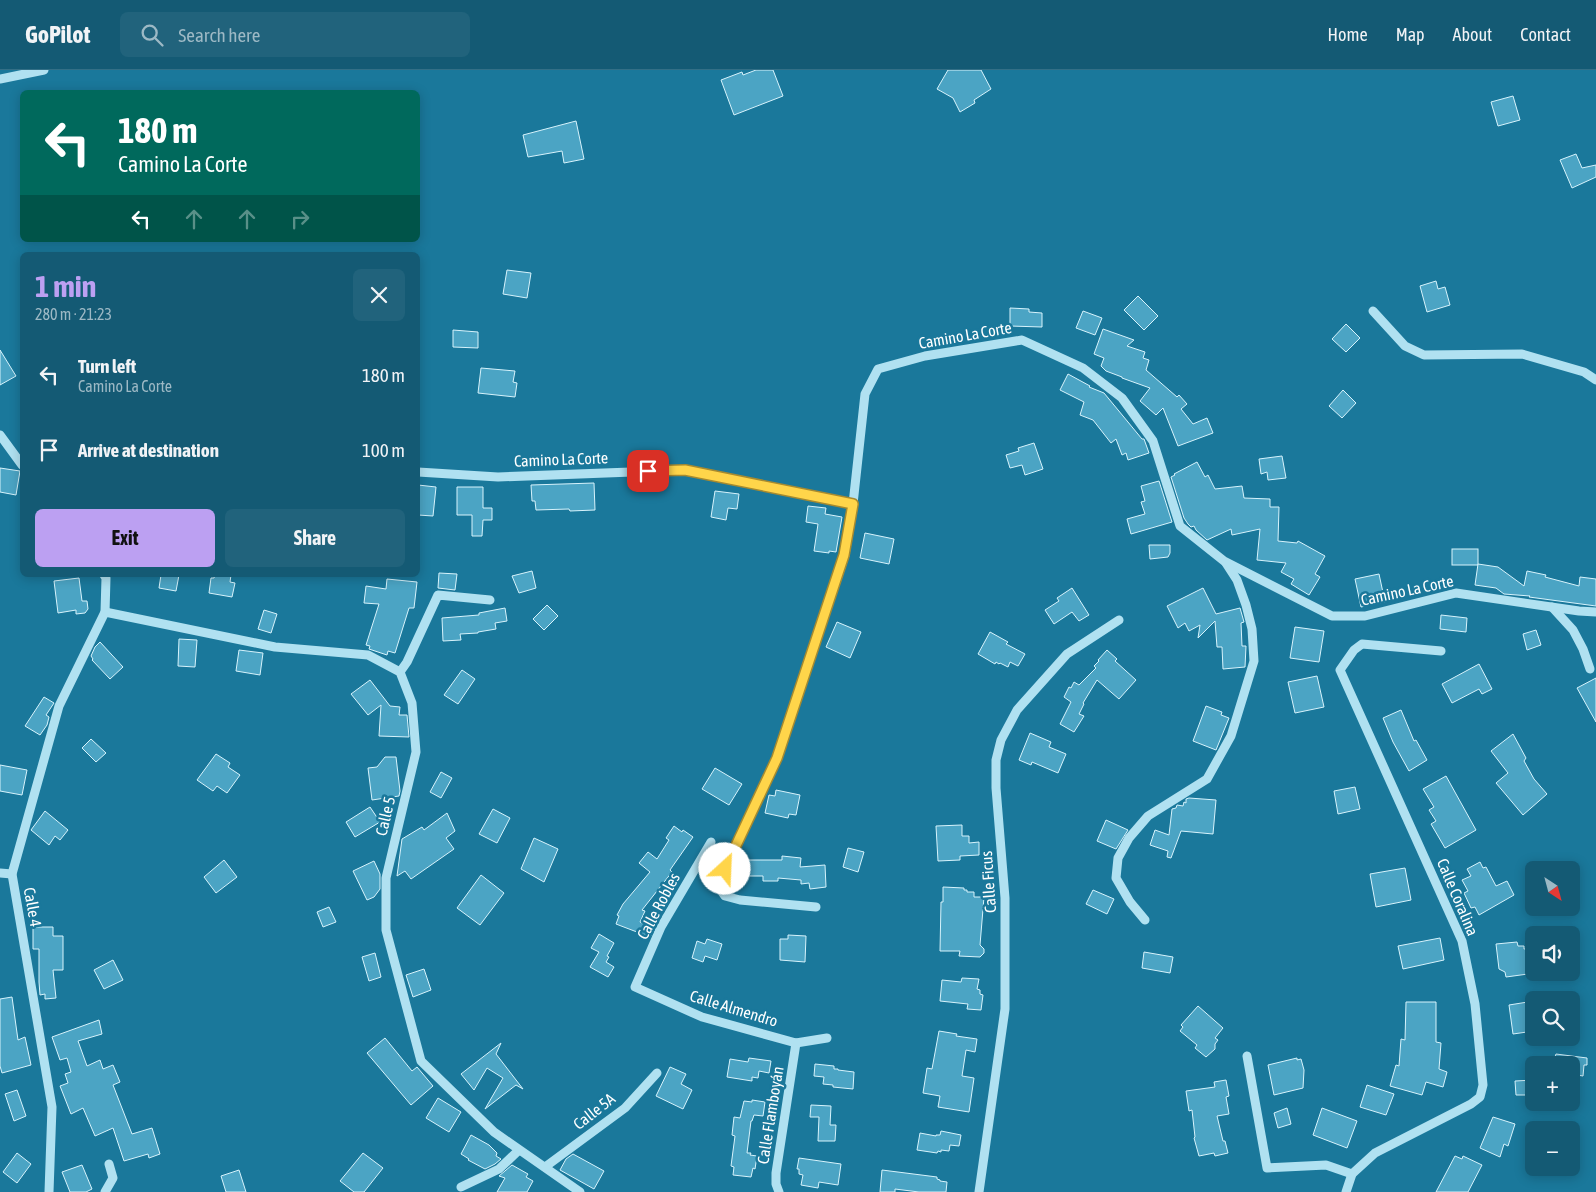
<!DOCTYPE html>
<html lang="en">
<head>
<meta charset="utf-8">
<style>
	body { margin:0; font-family:"Asap Condensed",sans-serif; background:#21637c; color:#f1f3f6; height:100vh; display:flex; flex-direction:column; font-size:19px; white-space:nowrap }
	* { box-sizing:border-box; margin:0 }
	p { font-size:16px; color:#9db9c5 }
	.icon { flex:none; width:28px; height:28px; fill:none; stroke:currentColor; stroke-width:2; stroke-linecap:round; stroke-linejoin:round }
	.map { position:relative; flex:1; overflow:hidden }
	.side { position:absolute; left:20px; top:182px; width:400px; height:325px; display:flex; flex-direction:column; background:#145a74; border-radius:8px; box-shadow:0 2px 12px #0003 }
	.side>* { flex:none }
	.guide { position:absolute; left:20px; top:20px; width:400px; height:152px; border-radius:8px; box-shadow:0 2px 12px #0003; background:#00695c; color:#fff; overflow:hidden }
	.needle { width:32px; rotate:144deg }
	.fabs { position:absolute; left:1525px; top:791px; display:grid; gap:10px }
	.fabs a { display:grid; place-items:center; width:55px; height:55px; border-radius:8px; background:#145a74; box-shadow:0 2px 12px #0003; font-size:25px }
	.pin { position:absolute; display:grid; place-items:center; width:42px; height:42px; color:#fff; margin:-21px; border-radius:10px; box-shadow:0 2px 8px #0006 }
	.me { position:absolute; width:55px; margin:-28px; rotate:25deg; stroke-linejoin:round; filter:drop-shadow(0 0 4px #0008) }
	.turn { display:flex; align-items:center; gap:18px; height:105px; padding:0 15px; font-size:22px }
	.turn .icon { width:65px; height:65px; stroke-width:2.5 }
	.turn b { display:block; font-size:35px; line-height:42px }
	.lanes { display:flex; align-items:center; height:48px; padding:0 15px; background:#0003; justify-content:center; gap:25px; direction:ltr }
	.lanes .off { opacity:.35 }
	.round { display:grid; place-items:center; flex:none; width:52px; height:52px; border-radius:8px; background:#21637c }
	.headline { display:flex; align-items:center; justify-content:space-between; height:85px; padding:0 15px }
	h1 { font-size:30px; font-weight:700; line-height:38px; color:#bca0f2 }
	.action { display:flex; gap:10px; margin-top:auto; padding:10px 15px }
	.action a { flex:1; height:58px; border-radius:8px; background:#bca0f2; color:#111; font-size:20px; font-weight:700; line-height:58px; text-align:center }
	.action a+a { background:#21637c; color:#f1f3f6 }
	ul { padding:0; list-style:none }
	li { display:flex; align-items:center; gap:15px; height:75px; padding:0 15px }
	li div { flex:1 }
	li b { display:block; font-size:19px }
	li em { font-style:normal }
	header { display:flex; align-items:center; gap:30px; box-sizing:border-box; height:70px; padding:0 25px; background:#145a74; border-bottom:1px solid #336f86 }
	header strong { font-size:24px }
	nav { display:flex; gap:28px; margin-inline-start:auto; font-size:18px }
	.search { width:350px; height:45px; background:#21637c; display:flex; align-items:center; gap:12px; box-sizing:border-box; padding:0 18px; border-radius:8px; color:#9db9c5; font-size:19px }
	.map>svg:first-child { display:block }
</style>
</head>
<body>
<header>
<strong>GoPilot</strong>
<div class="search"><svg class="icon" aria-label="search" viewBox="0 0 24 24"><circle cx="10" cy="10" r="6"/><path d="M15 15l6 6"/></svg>Search here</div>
<nav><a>Home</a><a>Map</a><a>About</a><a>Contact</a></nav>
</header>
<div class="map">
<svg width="1596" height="1122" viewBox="0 0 1596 1122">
	<rect width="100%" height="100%" fill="#1a789b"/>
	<g fill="#4ba4c4" stroke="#d7f3fc">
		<polygon points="756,0 773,0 783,26 734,45 721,10 742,2 743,5"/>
		<polygon points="948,0 981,0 991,19 974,30 975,33 960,42 953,28 937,19"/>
		<polygon points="1513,26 1520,50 1498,56 1491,32"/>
		<polygon points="576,51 584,89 564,93 562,81 528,87 523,65"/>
		<polygon points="1576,84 1582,98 1596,95 1596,107 1572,118 1560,90"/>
		<polygon points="507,200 531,203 527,228 503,224"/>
		<polygon points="1436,211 1438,219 1445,217 1450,235 1427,242 1420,216"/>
		<polygon points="1138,226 1158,246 1144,260 1124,240"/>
		<polygon points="1010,238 1029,239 1029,242 1042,243 1042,257 1010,256"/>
		<polygon points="1083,241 1102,248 1095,265 1076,258"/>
		<polygon points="1346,254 1360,268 1346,282 1332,269"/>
		<polygon points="1103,259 1134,270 1127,276 1145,282 1143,288 1149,290 1146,300 1177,327 1179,325 1187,334 1181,339 1193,354 1207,348 1213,363 1178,376 1163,338 1156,345 1140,331 1150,318 1122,308 1122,307 1106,301 1101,296 1104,288 1094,284"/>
		<polygon points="453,260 478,262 478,278 453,277"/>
		<polygon points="0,280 16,306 0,315"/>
		<polygon points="481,298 515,301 513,312 517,313 515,327 478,323"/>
		<polygon points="1068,304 1090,316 1089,317 1104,323 1142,369 1144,369 1149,383 1128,390 1126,383 1122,385 1116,369 1111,373 1093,350 1080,345 1084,332 1060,320"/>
		<polygon points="1343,320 1356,333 1342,348 1329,336"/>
		<polygon points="1034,373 1043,399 1025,405 1022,395 1010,398 1006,385 1019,381 1018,378"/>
		<polygon points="1282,386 1286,408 1268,410 1267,402 1261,404 1259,389"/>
		<polygon points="1197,392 1205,407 1208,405 1215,419 1242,416 1244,428 1270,429 1270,437 1279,437 1278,471 1297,473 1298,471 1325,486 1315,504 1320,507 1309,525 1291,514 1294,509 1281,502 1286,493 1257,490 1260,459 1232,465 1231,459 1207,470 1196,460 1194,456 1191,457 1188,454 1184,448 1171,407 1175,405 1174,404"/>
		<polygon points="0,398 20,401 16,425 0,422"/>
		<polygon points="1159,411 1172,452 1131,464 1127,449 1145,444 1141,432 1145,431 1141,416"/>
		<polygon points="594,413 595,440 570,441 569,439 536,440 535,431 532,431 531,415"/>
		<polygon points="418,415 436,417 433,446 418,445"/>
		<polygon points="457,417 483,417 483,438 492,438 492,450 483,450 482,466 472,466 472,445 457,445"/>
		<polygon points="715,421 739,424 737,439 728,438 726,450 711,447"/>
		<polygon points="808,436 826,438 825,444 842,447 836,482 829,481 829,483 814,481 818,454 806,452"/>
		<polygon points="865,463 894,469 889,494 860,488"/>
		<polygon points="1149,475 1170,475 1170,483 1168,487 1150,489"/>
		<rect x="1452" y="479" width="26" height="16"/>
		<polygon points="1478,494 1498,497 1524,516 1527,501 1546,505 1545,507 1579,516 1580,507 1596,509 1596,536 1529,527 1530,526 1504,524 1496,518 1475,515"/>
		<polygon points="532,501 536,518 519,523 512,506"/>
		<polygon points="439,503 457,504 455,520 438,518"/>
		<polygon points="1379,504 1385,532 1361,537 1355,509"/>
		<polygon points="161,505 179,505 176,521 159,518"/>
		<polygon points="215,505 231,505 230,512 235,513 232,527 209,523 211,508 214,508"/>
		<polygon points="79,508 82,531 87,531 88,539 85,543 76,544 76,540 58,543 54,511"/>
		<polygon points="387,509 417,512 414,538 409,538 395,583 388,581 387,585 369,579 370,576 366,575 379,534 364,533 366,516 386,519"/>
		<polygon points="1072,518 1089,545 1079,551 1072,542 1054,554 1045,540 1059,531 1057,528"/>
		<polygon points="1203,518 1216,544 1240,538 1244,552 1241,553 1242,576 1246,576 1245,597 1223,599 1222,577 1217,577 1215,551 1198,568 1200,555 1189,561 1185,553 1178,558 1167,536"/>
		<polygon points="547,535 558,546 544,560 533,549"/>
		<polygon points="505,538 507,551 495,553 496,559 478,562 478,563 460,564 461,570 443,571 442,548 479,545 479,543"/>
		<polygon points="264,540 277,544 271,563 258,559"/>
		<polygon points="1441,545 1467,548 1466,562 1440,559"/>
		<polygon points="837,552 861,562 850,588 826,577"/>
		<polygon points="1295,557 1324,561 1319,592 1290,588"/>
		<polygon points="1536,560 1541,575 1527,580 1523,564"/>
		<polygon points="990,562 1008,572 1006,574 1025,584 1018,596 1010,592 1008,597 1000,593 999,594 996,592 995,594 978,584"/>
		<polygon points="179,569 197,570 195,597 178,596"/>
		<polygon points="100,572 123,597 110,609 92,590 93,589 91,586 95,577"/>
		<polygon points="239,580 263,583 260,605 236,601"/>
		<polygon points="1107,580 1117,589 1115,591 1136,610 1119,629 1097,610 1083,633 1084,634 1079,644 1084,646 1074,662 1060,654 1071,632 1064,627 1069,617 1071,618 1074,612 1079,615 1096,598 1094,596 1099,591 1098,590"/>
		<polygon points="1479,594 1492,619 1482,624 1479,619 1452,633 1442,614"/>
		<polygon points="462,600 475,609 458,634 444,625"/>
		<polygon points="1317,606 1324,637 1295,643 1288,612"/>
		<polygon points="1596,608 1596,652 1577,618"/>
		<polygon points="370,610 390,636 400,637 399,645 407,645 409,667 379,666 381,635 368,645 351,624"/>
		<polygon points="44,627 54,633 46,645 49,647 47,655 40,665 25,656"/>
		<polygon points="1206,636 1222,642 1221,645 1229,648 1216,680 1193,671"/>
		<polygon points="1401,640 1414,671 1416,670 1427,690 1409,701 1393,672 1383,648"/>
		<polygon points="1030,663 1051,672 1049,677 1066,684 1058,703 1032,692 1031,695 1019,690"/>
		<polygon points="1513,664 1526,688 1524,691 1534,709 1547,724 1523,745 1496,713 1508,703 1491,681"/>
		<polygon points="91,669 106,683 96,692 82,678"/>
		<polygon points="216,684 230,693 228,697 240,705 227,723 217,716 213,721 197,710"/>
		<polygon points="385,687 396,687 400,721 399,726 372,730 368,698 377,697"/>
		<polygon points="0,695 27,700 22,725 0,721"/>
		<polygon points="715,698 742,714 729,735 702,719"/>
		<polygon points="441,702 452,708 441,728 430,722"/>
		<polygon points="1446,706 1476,760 1445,778 1431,754 1436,751 1429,740 1434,737 1423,719"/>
		<polygon points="1355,717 1360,739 1338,744 1334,721"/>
		<polygon points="776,720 800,725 796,745 789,744 788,748 765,743 769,725 775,726"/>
		<polygon points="1189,728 1216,730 1213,764 1181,761 1171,788 1167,787 1168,781 1150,775 1155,760 1169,765 1172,739 1176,738 1177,735 1183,736 1184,732 1186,733 1186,729"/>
		<polygon points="370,737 380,752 355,767 346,752"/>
		<polygon points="493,739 510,748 497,773 479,764"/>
		<polygon points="45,741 68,760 60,770 55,766 49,775 31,760"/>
		<polygon points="447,743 455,761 446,768 454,779 411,809 405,801 397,806 402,769 422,757 424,760"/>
		<polygon points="1106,750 1128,760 1116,779 1097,771"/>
		<polygon points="962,755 962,766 969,766 969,773 979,772 979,785 960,786 960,790 938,791 936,756"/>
		<polygon points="674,756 682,762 683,760 693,767 670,800 672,802 642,840 645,841 640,852 654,859 650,867 616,854 619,846 617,845 623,834 650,802 639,793 648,782 657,789 669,770 666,768"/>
		<polygon points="534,768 558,779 544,812 521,799"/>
		<polygon points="848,778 864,782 858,802 843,797"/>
		<polygon points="782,786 801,788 800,797 825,795 826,817 810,819 809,813 801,814 801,810 778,808 778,811 763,811 763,806 739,806 739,790 782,790"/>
		<polygon points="224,790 237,807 216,823 204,807"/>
		<polygon points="374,791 380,804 380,819 374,827 367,830 353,801"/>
		<polygon points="1480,792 1483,798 1486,797 1496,816 1507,811 1514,825 1479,845 1475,837 1471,838 1464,823 1468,821 1462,810 1471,806 1467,799"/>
		<polygon points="1405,798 1411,830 1376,837 1370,804"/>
		<polygon points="481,805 504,823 480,855 457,838"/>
		<polygon points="943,817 964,818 964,820 967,820 967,822 974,822 974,827 984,827 980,875 984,879 984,883 980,887 959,886 960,881 940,881 941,832 943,832"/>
		<polygon points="1093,820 1114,829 1107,844 1086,834"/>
		<polygon points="329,837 336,852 323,857 317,842"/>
		<polygon points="33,857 53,857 53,866 63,866 63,900 53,900 56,928 45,929 45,924 40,925 39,912 39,879 33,879"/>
		<polygon points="599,864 614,873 607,886 609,887 606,892 614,897 608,907 590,897 599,882 591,878"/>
		<polygon points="788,865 806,866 805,892 780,890 780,869 788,869"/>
		<polygon points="1440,868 1444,890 1403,899 1398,876"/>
		<polygon points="707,869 722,874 717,890 705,886 703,892 692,888 697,871 705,874"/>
		<polygon points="1517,872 1518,876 1524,876 1524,879 1534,878 1534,895 1527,896 1528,904 1506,907 1505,902 1499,899 1496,874"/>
		<polygon points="1144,882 1173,887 1170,903 1142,898"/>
		<polygon points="375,883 381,907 369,911 362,887"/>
		<polygon points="113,890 123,910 104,919 94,900"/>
		<polygon points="424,899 431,920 413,927 406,905"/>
		<polygon points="962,908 979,909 977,919 980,920 980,924 983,925 981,940 967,939 968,934 940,931 942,910 961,912"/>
		<polygon points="12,927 18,970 25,967 31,995 2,1003 0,996 0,929"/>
		<polygon points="1534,931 1534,961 1513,964 1509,935"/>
		<polygon points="1406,932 1436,932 1436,972 1441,973 1439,999 1447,1002 1443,1017 1426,1012 1422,1025 1390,1016 1396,995 1399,996 1401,969 1405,970"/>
		<polygon points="1198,936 1223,958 1215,968 1218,970 1215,974 1215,979 1206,987 1195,978 1197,975 1180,961 1183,957 1181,955"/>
		<polygon points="99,950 102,964 78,971 87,996 100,990 103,999 113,995 120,1012 113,1015 132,1064 152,1058 160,1084 149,1088 148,1084 124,1091 113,1058 95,1066 83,1038 71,1044 60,1016 68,1013 65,1004 71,1002 67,988 60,990 52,967"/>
		<polygon points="939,961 957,964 956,966 977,969 975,982 966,980 962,1006 974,1008 969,1042 938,1037 940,1026 923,1023 927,998 932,999"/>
		<polygon points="385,968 412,1001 417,997 433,1016 411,1035 367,983"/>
		<polygon points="501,973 496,984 523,1019 516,1015 485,1039 503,1008 487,998 474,1020 461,1004"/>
		<polygon points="1556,984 1587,988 1587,995 1584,995 1583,1006 1571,1004 1571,995 1552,995"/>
		<polygon points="749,988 771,991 769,1003 759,1001 758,1008 752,1007 752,1011 727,1007 730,989 748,992"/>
		<polygon points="1297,988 1297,990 1301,989 1304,1000 1303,1018 1274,1025 1268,995"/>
		<polygon points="815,994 834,996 834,999 838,999 838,1000 854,1002 853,1019 833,1017 833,1015 823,1014 824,1007 814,1006"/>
		<polygon points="670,997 686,1004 681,1014 692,1020 683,1039 656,1026"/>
		<polygon points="1226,1010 1229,1026 1226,1027 1229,1044 1217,1046 1223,1071 1225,1071 1228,1083 1215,1086 1214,1083 1199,1086 1194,1068 1195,1067 1192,1040 1189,1041 1186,1021 1215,1017 1214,1012"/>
		<polygon points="1534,1010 1534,1025 1516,1025 1515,1011"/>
		<polygon points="1367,1015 1394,1024 1386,1045 1360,1037"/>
		<polygon points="17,1020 26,1046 14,1051 5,1024"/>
		<polygon points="438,1028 461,1042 449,1062 426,1048"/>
		<polygon points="752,1030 765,1032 763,1046 754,1045 752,1051 751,1051 747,1083 751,1083 750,1085 757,1086 755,1099 753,1098 751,1107 733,1105 734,1097 731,1096 735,1066 732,1065 734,1047 740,1048 744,1031 752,1032"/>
		<polygon points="811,1035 831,1036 830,1055 836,1055 835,1071 818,1071 819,1047 810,1047"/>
		<polygon points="1287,1038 1291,1054 1278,1058 1274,1043"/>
		<polygon points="1322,1038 1357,1051 1347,1078 1313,1065"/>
		<polygon points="1493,1047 1515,1054 1508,1076 1504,1074 1500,1087 1480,1078"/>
		<polygon points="941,1061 961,1065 959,1076 950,1075 949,1081 941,1080 941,1082 938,1081 937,1083 917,1080 920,1063 936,1066 936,1065 940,1065"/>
		<polygon points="471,1065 489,1075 497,1083 496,1086 501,1089 495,1094 485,1099 468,1090 469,1089 461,1084"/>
		<polygon points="17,1083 31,1094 17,1113 3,1102"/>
		<polygon points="363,1083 383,1098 364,1122 354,1122 340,1111"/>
		<polygon points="573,1084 604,1101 594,1119 560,1100 566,1089"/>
		<polygon points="1455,1086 1462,1089 1463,1086 1482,1095 1468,1122 1436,1122"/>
		<polygon points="799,1088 841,1094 838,1115 819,1112 818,1118 801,1115 803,1105 799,1104 799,1099 797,1099"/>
		<polygon points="82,1095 92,1119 86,1122 70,1122 62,1102"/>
		<polygon points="512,1095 528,1104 526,1107 533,1111 527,1122 497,1122 505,1108 499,1106"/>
		<polygon points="239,1100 246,1122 226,1122 221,1106"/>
		<polygon points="882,1100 937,1107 937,1109 940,1110 940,1111 947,1112 946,1122 919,1122 895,1119 895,1122 880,1122"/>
	</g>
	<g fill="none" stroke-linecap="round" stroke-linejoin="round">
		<g stroke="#b0e1f1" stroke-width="9">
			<polyline points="0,9 44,0"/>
			<polyline points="1373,241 1405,276 1424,285 1522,284 1584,302 1596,310"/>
			<polyline points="0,365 22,395"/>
			<polyline points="418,402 498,407 685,400 853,434"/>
			<polyline points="1552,537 1573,560 1583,579 1590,599"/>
			<polyline points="105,542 275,577 368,585 400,602 412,633 416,682 386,808 386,860 421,991 494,1062 580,1122"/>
			<polyline points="400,602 407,592 438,525 490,530"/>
			<polyline points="711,772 661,857 635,917 702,947 796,973 827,968"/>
			<polyline points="0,803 12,804"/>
			<polyline points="816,837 740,830 725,826 717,815 777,688 845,485 853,434 865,324 878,299 925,286 1022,270 1083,298 1122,328 1153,371 1180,456 1224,491 1332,546 1365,546 1456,523 1579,541 1596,542"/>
			<polyline points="1145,850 1130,832 1116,808 1118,788 1129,768 1148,746 1207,709 1231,666 1254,591 1252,559 1246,535 1237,510 1226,493"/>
			<polyline points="1247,986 1267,1098 1326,1095 1352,1104"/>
			<polyline points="545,1097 625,1038 657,1003"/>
			<polyline points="461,1117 499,1099 519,1080"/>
			<polyline points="49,1122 52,1037 12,804 59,636 105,542 106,508 104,505"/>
			<polyline points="105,1122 113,1108 109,1094"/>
			<polyline points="779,1122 776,1114 776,1103 796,973"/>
			<polyline points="979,1122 1005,939 1005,828 996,718 996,690 1001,670 1017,640 1067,584 1119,550"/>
			<polyline points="1346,1122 1352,1104 1375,1083 1471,1034 1480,1027 1483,1015 1475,934 1462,871 1340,600 1354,580 1362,574 1441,581"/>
		</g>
	</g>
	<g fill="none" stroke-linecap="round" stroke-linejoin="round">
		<defs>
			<polyline id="route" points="648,401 685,400 853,434 844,485 777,688 725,799"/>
		</defs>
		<use href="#route" stroke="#a68a30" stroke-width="12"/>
		<use href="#route" stroke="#ffd54a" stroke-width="9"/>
	</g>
	<g text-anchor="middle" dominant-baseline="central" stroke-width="5" stroke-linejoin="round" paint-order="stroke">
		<g font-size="16" fill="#fff" stroke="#1a789b">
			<text transform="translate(965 265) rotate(-10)">Camino La Corte</text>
			<text transform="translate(561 389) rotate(-2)">Camino La Corte</text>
			<text transform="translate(1407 520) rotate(-12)">Camino La Corte</text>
			<text transform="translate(385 746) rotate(-77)">Calle 5</text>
			<text transform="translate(988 812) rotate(-94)">Calle Ficus</text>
			<text transform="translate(1458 827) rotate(67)">Calle Coralina</text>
			<text transform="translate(658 836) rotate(-62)">Calle Robles</text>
			<text transform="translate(33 837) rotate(80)">Calle 4</text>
			<text transform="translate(734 938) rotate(17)">Calle Almendro</text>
			<text transform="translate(594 1041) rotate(-38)">Calle 5A</text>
			<text transform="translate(770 1045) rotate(-81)">Calle Flamboyán</text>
		</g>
	</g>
</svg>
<div class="fabs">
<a><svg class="needle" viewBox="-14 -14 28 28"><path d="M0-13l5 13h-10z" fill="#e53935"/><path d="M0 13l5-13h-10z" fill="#9db9c5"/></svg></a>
<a><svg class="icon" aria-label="sound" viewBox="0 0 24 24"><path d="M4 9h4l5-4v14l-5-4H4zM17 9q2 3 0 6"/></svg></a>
<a><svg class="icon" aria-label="search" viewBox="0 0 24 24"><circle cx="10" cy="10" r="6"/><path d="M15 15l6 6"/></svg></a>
<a>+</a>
<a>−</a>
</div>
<div class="pin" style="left:648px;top:401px;background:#d93025"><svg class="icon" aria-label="arrive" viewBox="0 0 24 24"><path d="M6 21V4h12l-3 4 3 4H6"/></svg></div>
<svg class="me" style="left:725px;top:799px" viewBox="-20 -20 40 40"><circle r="19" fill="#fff"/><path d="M0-13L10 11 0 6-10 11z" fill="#ffd54a"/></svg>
<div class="guide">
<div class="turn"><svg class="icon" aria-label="left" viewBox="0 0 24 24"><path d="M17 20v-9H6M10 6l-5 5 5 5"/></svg><div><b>180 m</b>Camino La Corte</div></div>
<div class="lanes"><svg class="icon" aria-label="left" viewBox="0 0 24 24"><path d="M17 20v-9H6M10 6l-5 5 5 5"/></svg><svg class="icon off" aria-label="ahead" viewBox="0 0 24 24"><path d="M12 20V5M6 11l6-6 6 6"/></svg><svg class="icon off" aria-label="ahead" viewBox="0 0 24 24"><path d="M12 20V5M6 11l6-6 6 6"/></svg><svg class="icon off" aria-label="right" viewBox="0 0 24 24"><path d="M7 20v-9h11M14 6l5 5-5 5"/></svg></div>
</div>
<section class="side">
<div class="headline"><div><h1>1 min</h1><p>280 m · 21:23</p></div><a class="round"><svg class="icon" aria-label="close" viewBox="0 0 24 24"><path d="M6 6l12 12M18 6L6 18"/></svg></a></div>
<ul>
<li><svg class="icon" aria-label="left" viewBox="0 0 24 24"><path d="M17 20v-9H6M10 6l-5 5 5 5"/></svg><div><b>Turn left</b><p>Camino La Corte</p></div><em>180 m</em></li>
<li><svg class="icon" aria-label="arrive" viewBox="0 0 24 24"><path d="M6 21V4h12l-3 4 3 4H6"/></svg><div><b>Arrive at destination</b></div><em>100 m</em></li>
</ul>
<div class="action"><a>Exit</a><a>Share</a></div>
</section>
</div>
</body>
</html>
